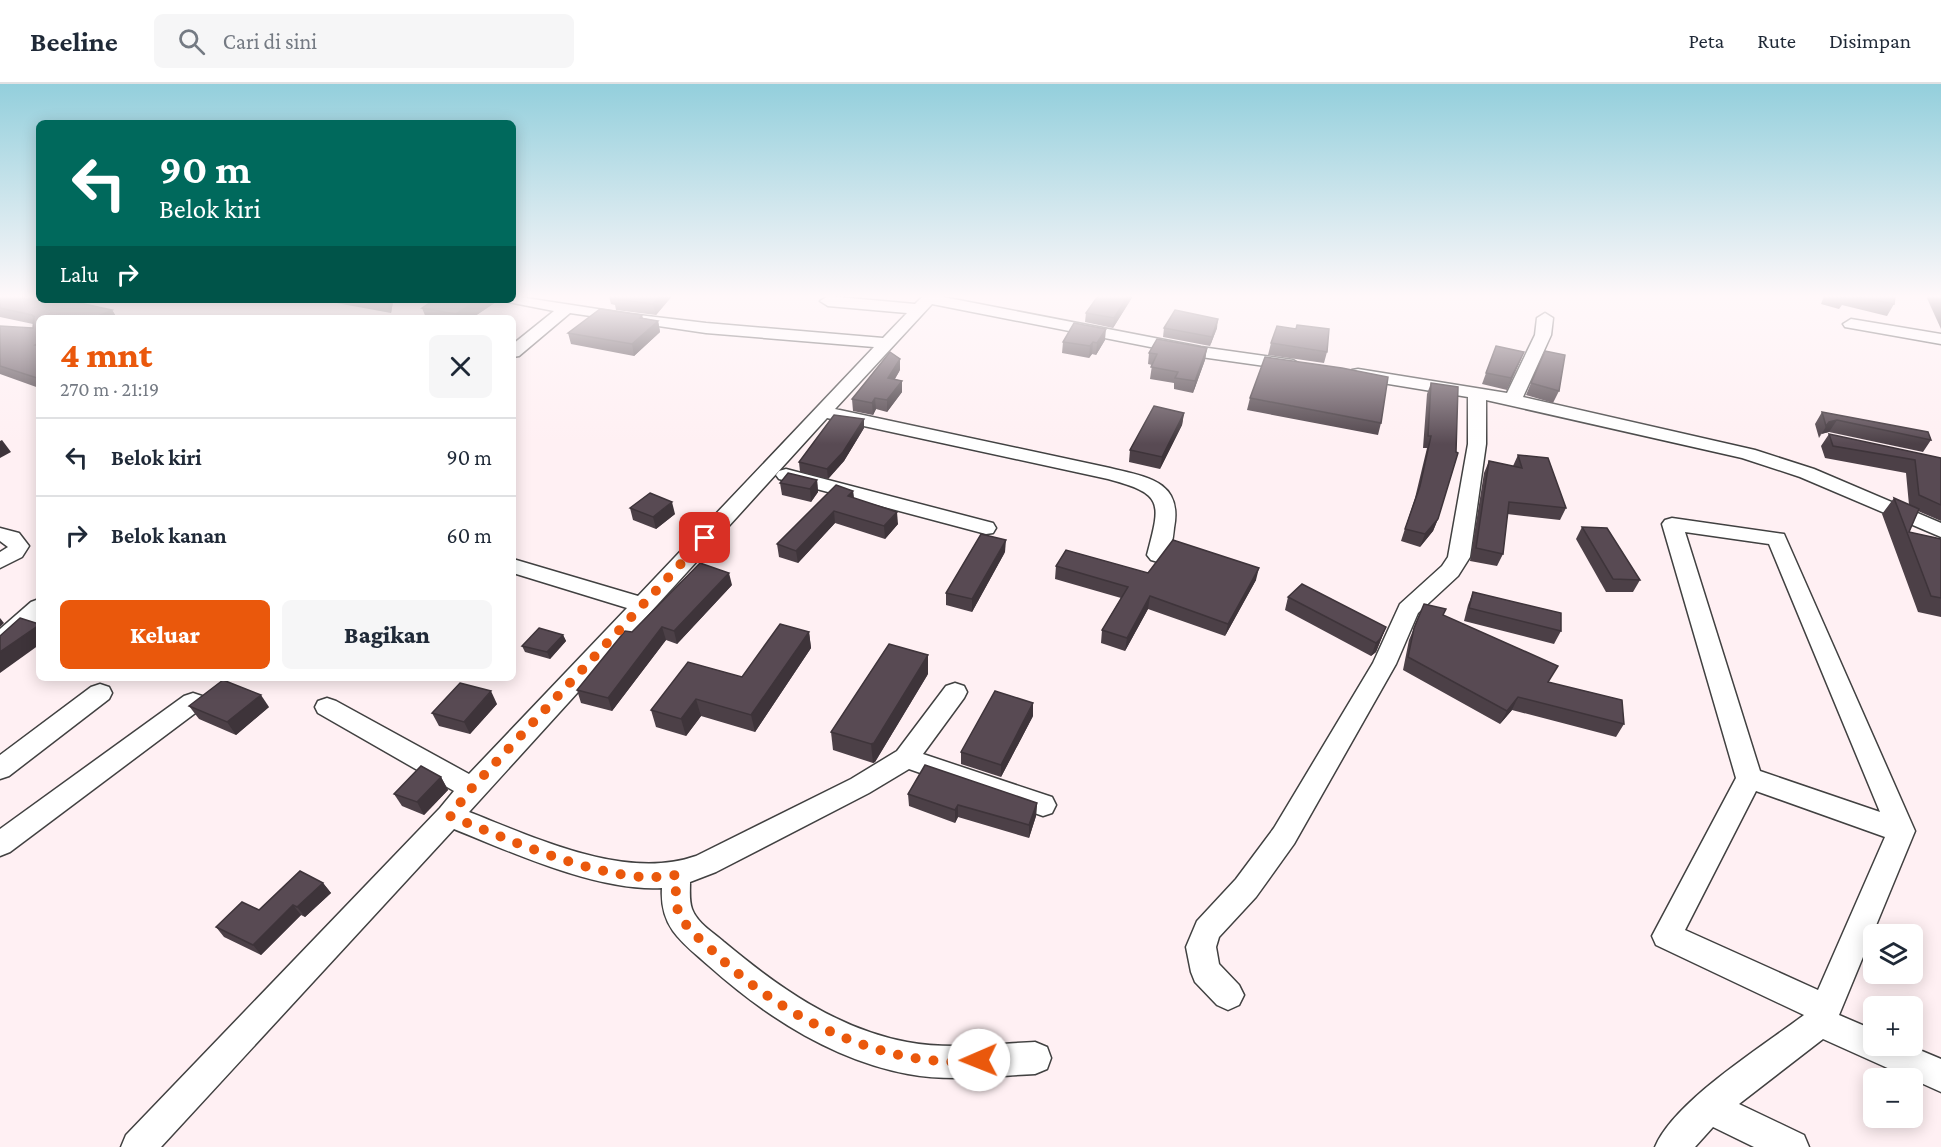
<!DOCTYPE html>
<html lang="id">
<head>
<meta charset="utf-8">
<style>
	body { margin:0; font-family:"Crimson Pro",serif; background:#f6f6f7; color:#1f2937; height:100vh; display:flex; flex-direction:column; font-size:22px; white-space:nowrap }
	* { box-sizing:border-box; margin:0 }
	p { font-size:20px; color:#747a83 }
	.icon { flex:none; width:33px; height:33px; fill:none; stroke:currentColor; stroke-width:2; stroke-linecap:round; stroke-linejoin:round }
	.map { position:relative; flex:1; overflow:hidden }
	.sheet { position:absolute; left:36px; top:231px; width:480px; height:366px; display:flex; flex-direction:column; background:#fff; border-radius:9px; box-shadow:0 3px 15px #0003 }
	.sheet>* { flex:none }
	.guide { position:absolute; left:36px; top:36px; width:480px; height:183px; border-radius:9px; box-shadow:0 3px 15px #0003; background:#00695c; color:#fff; overflow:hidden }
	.fabs { position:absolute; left:1863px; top:840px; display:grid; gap:12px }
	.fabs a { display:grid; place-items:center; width:60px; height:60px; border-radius:9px; background:#fff; box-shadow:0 3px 15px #0003; font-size:30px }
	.pin { position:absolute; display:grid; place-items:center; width:51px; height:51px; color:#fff; margin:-26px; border-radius:12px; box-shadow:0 3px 9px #0006 }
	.me { position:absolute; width:66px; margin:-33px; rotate:269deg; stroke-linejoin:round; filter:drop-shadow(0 0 4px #0008) }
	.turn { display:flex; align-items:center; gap:21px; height:126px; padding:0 24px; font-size:27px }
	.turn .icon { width:78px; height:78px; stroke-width:2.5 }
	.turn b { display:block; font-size:42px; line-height:51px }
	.then { display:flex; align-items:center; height:57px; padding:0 24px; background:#0003; gap:12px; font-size:22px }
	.round { display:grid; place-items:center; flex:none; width:63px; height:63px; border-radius:9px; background:#f6f6f7 }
	.summary { display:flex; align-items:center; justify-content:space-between; height:102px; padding:0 24px }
	h1 { font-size:36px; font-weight:800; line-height:45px; color:#ea580c }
	.cta { display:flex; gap:12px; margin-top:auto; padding:12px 24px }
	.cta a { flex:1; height:69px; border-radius:9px; background:#ea580c; color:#fff; font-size:24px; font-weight:800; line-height:69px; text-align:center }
	.cta a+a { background:#f6f6f7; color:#1f2937 }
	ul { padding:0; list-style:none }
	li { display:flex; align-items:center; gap:18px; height:78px; padding:0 24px; border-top:2px solid #e0e1e3 }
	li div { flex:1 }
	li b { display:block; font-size:22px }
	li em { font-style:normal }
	header { display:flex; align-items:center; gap:36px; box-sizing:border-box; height:84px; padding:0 30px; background:#fff; border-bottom:2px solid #e0e1e3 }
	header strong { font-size:28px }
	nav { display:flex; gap:33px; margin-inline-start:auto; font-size:21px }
	.search { width:420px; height:54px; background:#f6f6f7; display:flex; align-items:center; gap:15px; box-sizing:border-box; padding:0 21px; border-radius:9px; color:#747a83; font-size:22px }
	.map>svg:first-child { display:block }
</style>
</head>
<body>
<header>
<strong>Beeline</strong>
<div class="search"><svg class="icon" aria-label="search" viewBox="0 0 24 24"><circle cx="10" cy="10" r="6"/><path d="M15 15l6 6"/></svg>Cari di sini</div>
<nav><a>Peta</a><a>Rute</a><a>Disimpan</a></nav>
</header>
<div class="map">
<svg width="1941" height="1063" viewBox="0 0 1941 1063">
	<rect width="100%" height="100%" fill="#fff0f3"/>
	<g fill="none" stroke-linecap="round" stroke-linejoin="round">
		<defs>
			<g id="minor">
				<path d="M513 212 630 230 706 239 883 254 907 229 828 222 820 217 828 212 915 220 923 212H938L1201 263 1293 276 1301 281 1293 286 1201 273 932 220 835 325 1110 384C1147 393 1183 397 1174 444 1173 455 1171 467 1165 476L1158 478 1151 476 1147 471C1161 418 1164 410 1108 395L827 334 469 728C536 754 625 797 696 772L851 695 897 667 946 602 955 599 964 602 967 608 964 614 923 670 1052 713 1056 721 1052 729 1043 732 909 685 869 709 716 788 690 798C690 807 689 817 692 825 697 839 714 849 724 858 778 903 837 945 907 958 949 966 992 960 1035 958L1047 963 1051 974 1047 985 1035 990C993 992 950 998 908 990 833 976 765 932 709 882 697 871 683 861 673 847 664 834 661 820 662 804 599 808 513 769 454 745L161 1063H121L126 1051 440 724 454 707 318 629 315 623 318 617 327 614 336 617 469 690 627 524 513 489V475L638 512 874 263 706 249 570 229 519 272 513 273V260L554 227 508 218 506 216H513Z"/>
				<polygon points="1545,229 1553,234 1551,251 1523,313 1755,366 1814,385 1941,439 1941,453 1800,393 1742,374 1486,316 1486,360 1470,473 1458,492 1418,529 1396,580 1294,760 1256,813 1219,853 1216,863 1219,880 1239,901 1244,911 1239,921 1228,926 1217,921 1195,898 1191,888 1186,863 1197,837 1236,795 1274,744 1373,579 1400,520 1442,482 1448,473 1468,360 1468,313 1358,295 1352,294 1349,290 1352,286 1358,285 1507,309 1535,251 1537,234"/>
				<polygon points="1851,235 1941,250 1941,260 1845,243 1843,240"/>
				<polygon points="786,385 993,439 996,444 993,449 986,450 779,395 776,391 779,387"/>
				<path d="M1672 434 1784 450 1915 747 1839 931 1874 946V962H1910L1941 975V1008L1823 955 1739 1020 1804 1051 1809 1063H1754L1713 1043 1695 1063H1655C1674 1017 1763 962 1804 931L1656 861 1652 852 1736 694 1662 440 1665 436ZM1685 448 1769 460 1880 728 1760 687ZM1756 707 1885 753 1818 906 1685 846Z"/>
				<polygon points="0,444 19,449 29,462 22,473 0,484 0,468 8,463 0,457"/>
				<polygon points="39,515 39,536 8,564 0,566 0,545 31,518"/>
				<polygon points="100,600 109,603 112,609 109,615 9,692 0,695 0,671 91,603"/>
				<polygon points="193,609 202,612 205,618 202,624 10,768 0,772 0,745 184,612"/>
			</g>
		</defs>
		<use href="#minor" stroke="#414141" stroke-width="3"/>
		<use href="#minor" fill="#fff" fill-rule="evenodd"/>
	</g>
	<g fill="#4c4047">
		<polygon points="0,212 112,226 117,234 39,234 39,304 0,290 0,242 33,244 33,240 0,233"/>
		<polygon points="609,212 672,212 656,231 616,226 615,221 611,220"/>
		<polygon points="1133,212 1113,244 1085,238 1086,229"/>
		<polygon points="1824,212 1895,212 1894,220 1887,232 1842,221 1839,225 1821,220"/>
		<polygon points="1926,212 1941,212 1941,245"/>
		<polygon points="320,216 393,216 393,218 391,229"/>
		<polygon points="499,216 472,234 426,234 422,224"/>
		<polygon points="642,231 643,234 658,237 660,248 634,272 571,260 568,249"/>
		<polygon points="1164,244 1217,244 1210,262 1163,253"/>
		<polygon points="1105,256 1096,271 1092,270 1089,274 1062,269 1063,258"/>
		<polygon points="1271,259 1327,268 1324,279 1268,271"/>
		<polygon points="1496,262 1524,268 1507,306 1482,300"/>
		<polygon points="1207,264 1205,276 1193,309 1174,305 1174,299 1150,295 1152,281 1148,280 1149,269"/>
		<polygon points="900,286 895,295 902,297 902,308 887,328 876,325 873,331 853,327 852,315"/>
		<polygon points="1431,299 1438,435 1433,447 1420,463 1401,457 1415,414 1427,364 1423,364 1427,310"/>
		<polygon points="1531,299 1559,307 1553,319 1526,311"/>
		<polygon points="1250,314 1381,339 1378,351 1247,326"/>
		<polygon points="1822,328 1931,356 1923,368 1829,348 1821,350 1819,354 1815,340"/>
		<polygon points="1184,329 1182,341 1160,385 1129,378 1130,366"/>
		<polygon points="864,335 864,344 844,377 828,395 800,388 799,378"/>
		<polygon points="1829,350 1941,374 1941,437 1918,427 1909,448 1941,455 1941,533 1918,528 1882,430 1894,414 1909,421 1906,389 1825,374 1821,362"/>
		<polygon points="1518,371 1566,424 1560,436 1507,430 1503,470 1497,482 1470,477 1484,389 1489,377 1513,382"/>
		<polygon points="817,396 818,408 811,418 782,411 780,399"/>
		<polygon points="853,407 854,414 898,440 885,455 835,439 798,479 779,473 777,460"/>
		<polygon points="630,424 675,430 656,445 633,436"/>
		<polygon points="1582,443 1640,496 1633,508 1606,508 1576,455"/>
		<polygon points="1005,468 972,528 946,521 946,509"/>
		<polygon points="1056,482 1148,489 1256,496 1225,552 1148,525 1125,567 1101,559 1102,546 1121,514 1055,495"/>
		<polygon points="732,501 677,560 666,556 612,627 581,619 577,606 632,548"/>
		<polygon points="1473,508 1561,547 1554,560 1464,537 1468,521"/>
		<polygon points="1288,513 1386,543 1376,568 1371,572 1285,526"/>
		<polygon points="1443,531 1549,598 1624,640 1616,653 1512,626 1500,640 1403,586 1409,556 1414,544"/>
		<polygon points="809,548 811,564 755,648 701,632 686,652 656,643 651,626 742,593"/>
		<polygon points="563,551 566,557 550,575 525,568 522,562"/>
		<polygon points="928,590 875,678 873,679 833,666 831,648"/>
		<polygon points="497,620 470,650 439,642 432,629"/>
		<polygon points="189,622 269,623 236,651 199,635"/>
		<polygon points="1033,632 1001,693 961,680 961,668"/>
		<polygon points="441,693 448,706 424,731 402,722 394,710"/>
		<polygon points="908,710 1037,719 1036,732 1029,754 958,733 955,739 909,722"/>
		<polygon points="323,799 331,809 305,833 301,831 261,871 224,853 216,843 259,826"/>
	</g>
	<g fill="#3e343a">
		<polygon points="660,212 672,212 656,231 653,220"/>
		<polygon points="1128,212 1133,212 1113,244 1114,234"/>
		<polygon points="387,216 393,216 393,218 391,229 386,218"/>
		<polygon points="478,216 499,216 472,234 458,234 456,230"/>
		<polygon points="112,226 117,234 94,234"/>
		<polygon points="1218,235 1217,244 1210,262 1212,253"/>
		<polygon points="658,237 660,248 634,272 632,260"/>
		<polygon points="1106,245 1105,256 1096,271 1097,259"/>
		<polygon points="1093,258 1092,270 1089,274 1090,262"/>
		<polygon points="1207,264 1205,276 1193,309 1195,297"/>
		<polygon points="1524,268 1519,280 1507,306 1511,294"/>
		<polygon points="900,275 900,286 888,306 888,294"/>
		<polygon points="902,297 902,308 887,328 887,316"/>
		<polygon points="875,314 876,325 873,331 872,319"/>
		<polygon points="1184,329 1182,341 1160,385 1162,373"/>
		<polygon points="864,335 864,344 844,377 828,395 827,385"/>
		<polygon points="1837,336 1829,348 1821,350 1819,354 1829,338"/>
		<polygon points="2,356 11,368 0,374 0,357"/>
		<polygon points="817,396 818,408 811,418 810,405"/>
		<polygon points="853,407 854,419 848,412"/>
		<polygon points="672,418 675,430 656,445 653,433"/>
		<polygon points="834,427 835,439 798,479 796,467"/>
		<polygon points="897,428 898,440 885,455 884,442"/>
		<polygon points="1438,435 1433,447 1420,463 1425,450"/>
		<polygon points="1006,456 1005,468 972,528 972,515"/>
		<polygon points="1259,484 1256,496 1225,552 1228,540"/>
		<polygon points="729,489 732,501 677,560 674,547"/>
		<polygon points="1150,512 1148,525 1125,567 1127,554"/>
		<polygon points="0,534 4,539 0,543"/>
		<polygon points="39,541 39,561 0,589 0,568"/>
		<polygon points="662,543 666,556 612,627 608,614"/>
		<polygon points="1386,543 1376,568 1371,572 1376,559"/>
		<polygon points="809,548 811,564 755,648 751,631"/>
		<polygon points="563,551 566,557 550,575 547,568"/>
		<polygon points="928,571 928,590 875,678 873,679 871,660"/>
		<polygon points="491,607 497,620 470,650 464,638"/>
		<polygon points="261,611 269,623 236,651 227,638"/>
		<polygon points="1518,613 1512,626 1500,640 1507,627"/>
		<polygon points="696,615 701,632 686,652 681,635"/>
		<polygon points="1033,619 1033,632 1001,693 1001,681"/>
		<polygon points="441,693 448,706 424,731 417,718"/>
		<polygon points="1037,719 1036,732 1029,754 1029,741"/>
		<polygon points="958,721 958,733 955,739 955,726"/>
		<polygon points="323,799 331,809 305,833 297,823"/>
		<polygon points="293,821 301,831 261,871 253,861"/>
	</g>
	<g fill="#584a53" stroke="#3e343a" stroke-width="1.5">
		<polygon points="0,212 39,212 39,216 66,216 112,226 94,234 39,234 39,259 35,261 39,262 39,293 37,294 0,282 0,242 33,244 34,233 32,231 0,224"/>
		<polygon points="618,212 660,212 653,220 614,215"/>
		<polygon points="1098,212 1128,212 1114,234 1086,229"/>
		<polygon points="1836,212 1847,212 1846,214"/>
		<polygon points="1854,212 1895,212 1894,220"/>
		<polygon points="374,216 387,216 386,218"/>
		<polygon points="434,216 478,216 456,230 422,224"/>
		<polygon points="600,225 642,231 640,234 658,237 632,260 568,249"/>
		<polygon points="1175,226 1218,235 1212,253 1164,244"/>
		<polygon points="1074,239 1106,245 1097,259 1093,258 1090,262 1063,258"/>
		<polygon points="1297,241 1329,245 1327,268 1271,259 1277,242 1296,245"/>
		<polygon points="1157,255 1207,264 1195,297 1175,294 1178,288 1151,283 1157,270 1149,269"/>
		<polygon points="1496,262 1524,268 1511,294 1486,289"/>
		<polygon points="1545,267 1565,271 1559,307 1531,299"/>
		<polygon points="890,268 900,275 888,294 902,297 887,316 875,314 872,319 852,315"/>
		<polygon points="1265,273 1342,284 1388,293 1381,339 1250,314"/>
		<polygon points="1431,299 1458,303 1456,368 1458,369 1438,435 1425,450 1405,445 1420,402 1431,352 1428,352"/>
		<polygon points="1154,322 1184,329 1162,373 1130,366"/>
		<polygon points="1822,328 1928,348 1931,356 1837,336 1829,338 1826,342"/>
		<polygon points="834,331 864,335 843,368 827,385 799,378"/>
		<polygon points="1829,350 1941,374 1941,421 1919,411 1915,376 1833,362"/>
		<polygon points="1518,371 1548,374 1566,424 1509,418 1503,470 1476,464 1489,377 1522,384"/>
		<polygon points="788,389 817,396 810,405 780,399"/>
		<polygon points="836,401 853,407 848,412 897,428 884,442 834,427 796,467 777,460"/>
		<polygon points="650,409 672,418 653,433 630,424"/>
		<polygon points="1894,414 1919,425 1909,448 1941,455 1941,514 1931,512"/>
		<polygon points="1582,443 1607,444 1640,496 1613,495"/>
		<polygon points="981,450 1006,456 972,515 946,509"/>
		<polygon points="1173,456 1259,484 1228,540 1150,512 1127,554 1102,546 1128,503 1056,482 1066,466 1148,489"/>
		<polygon points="700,479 729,489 674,547 662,543 608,614 577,606 625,547 632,548"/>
		<polygon points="1302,500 1386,543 1380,555 1376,559 1288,513"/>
		<polygon points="1473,508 1561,529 1561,547 1469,524"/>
		<polygon points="1424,520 1446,525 1443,531 1558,582 1548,598 1622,616 1624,640 1518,613 1507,627 1408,573 1414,544"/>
		<polygon points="20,534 39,540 39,541 0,568 0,552"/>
		<polygon points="780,540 809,548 751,631 696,615 681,635 651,626 688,578 742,593"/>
		<polygon points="539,544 563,551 547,568 522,562"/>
		<polygon points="889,560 928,571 874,659 871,660 831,648"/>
		<polygon points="223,596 261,611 227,638 189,622"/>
		<polygon points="460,599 491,607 464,638 432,629"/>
		<polygon points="995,607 1033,619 1001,681 961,668"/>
		<polygon points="925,681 1037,719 1029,741 958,721 955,726 908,710"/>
		<polygon points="421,682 441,693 417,718 394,710"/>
		<polygon points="300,787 323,799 297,823 293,821 253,861 216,843 242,818 259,826"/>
	</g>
	<linearGradient id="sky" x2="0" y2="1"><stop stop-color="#93cfdc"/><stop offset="0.59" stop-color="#fff8fa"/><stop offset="1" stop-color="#fff8fa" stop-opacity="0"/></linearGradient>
	<rect width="1941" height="360" fill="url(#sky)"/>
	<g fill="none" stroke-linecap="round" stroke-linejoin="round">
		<path stroke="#ea580c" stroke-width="10" stroke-dasharray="0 18" d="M705 454 471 705 450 732C507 755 583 789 643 793 654 794 665 792 676 791 676 802 675 817 678 827 685 845 705 859 718 872 777 927 857 970 938 977 951 979 966 977 979 976"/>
	</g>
</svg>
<div class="fabs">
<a><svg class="icon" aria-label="layers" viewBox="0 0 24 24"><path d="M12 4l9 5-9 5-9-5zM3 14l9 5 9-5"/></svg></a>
<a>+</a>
<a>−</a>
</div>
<div class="pin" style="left:705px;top:454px;background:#d93025"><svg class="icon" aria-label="arrive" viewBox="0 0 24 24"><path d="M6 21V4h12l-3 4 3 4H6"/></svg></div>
<svg class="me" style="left:979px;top:976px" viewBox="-20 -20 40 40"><circle r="19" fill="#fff"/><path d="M0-13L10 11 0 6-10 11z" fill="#ea580c"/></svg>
<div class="guide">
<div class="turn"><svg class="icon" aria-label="left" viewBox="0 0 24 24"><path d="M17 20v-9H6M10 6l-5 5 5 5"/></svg><div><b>90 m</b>Belok kiri</div></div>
<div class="then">Lalu<svg class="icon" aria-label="right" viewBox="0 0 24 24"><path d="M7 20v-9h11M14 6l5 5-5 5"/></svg></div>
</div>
<section class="sheet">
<div class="summary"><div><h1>4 mnt</h1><p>270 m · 21:19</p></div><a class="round"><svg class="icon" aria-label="close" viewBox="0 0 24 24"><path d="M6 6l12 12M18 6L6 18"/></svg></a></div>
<ul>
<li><svg class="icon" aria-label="left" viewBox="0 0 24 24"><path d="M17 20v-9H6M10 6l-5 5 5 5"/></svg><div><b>Belok kiri</b></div><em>90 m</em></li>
<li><svg class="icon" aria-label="right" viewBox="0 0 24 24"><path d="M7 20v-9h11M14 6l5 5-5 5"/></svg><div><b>Belok kanan</b></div><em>60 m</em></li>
</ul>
<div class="cta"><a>Keluar</a><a>Bagikan</a></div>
</section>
</div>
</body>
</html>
